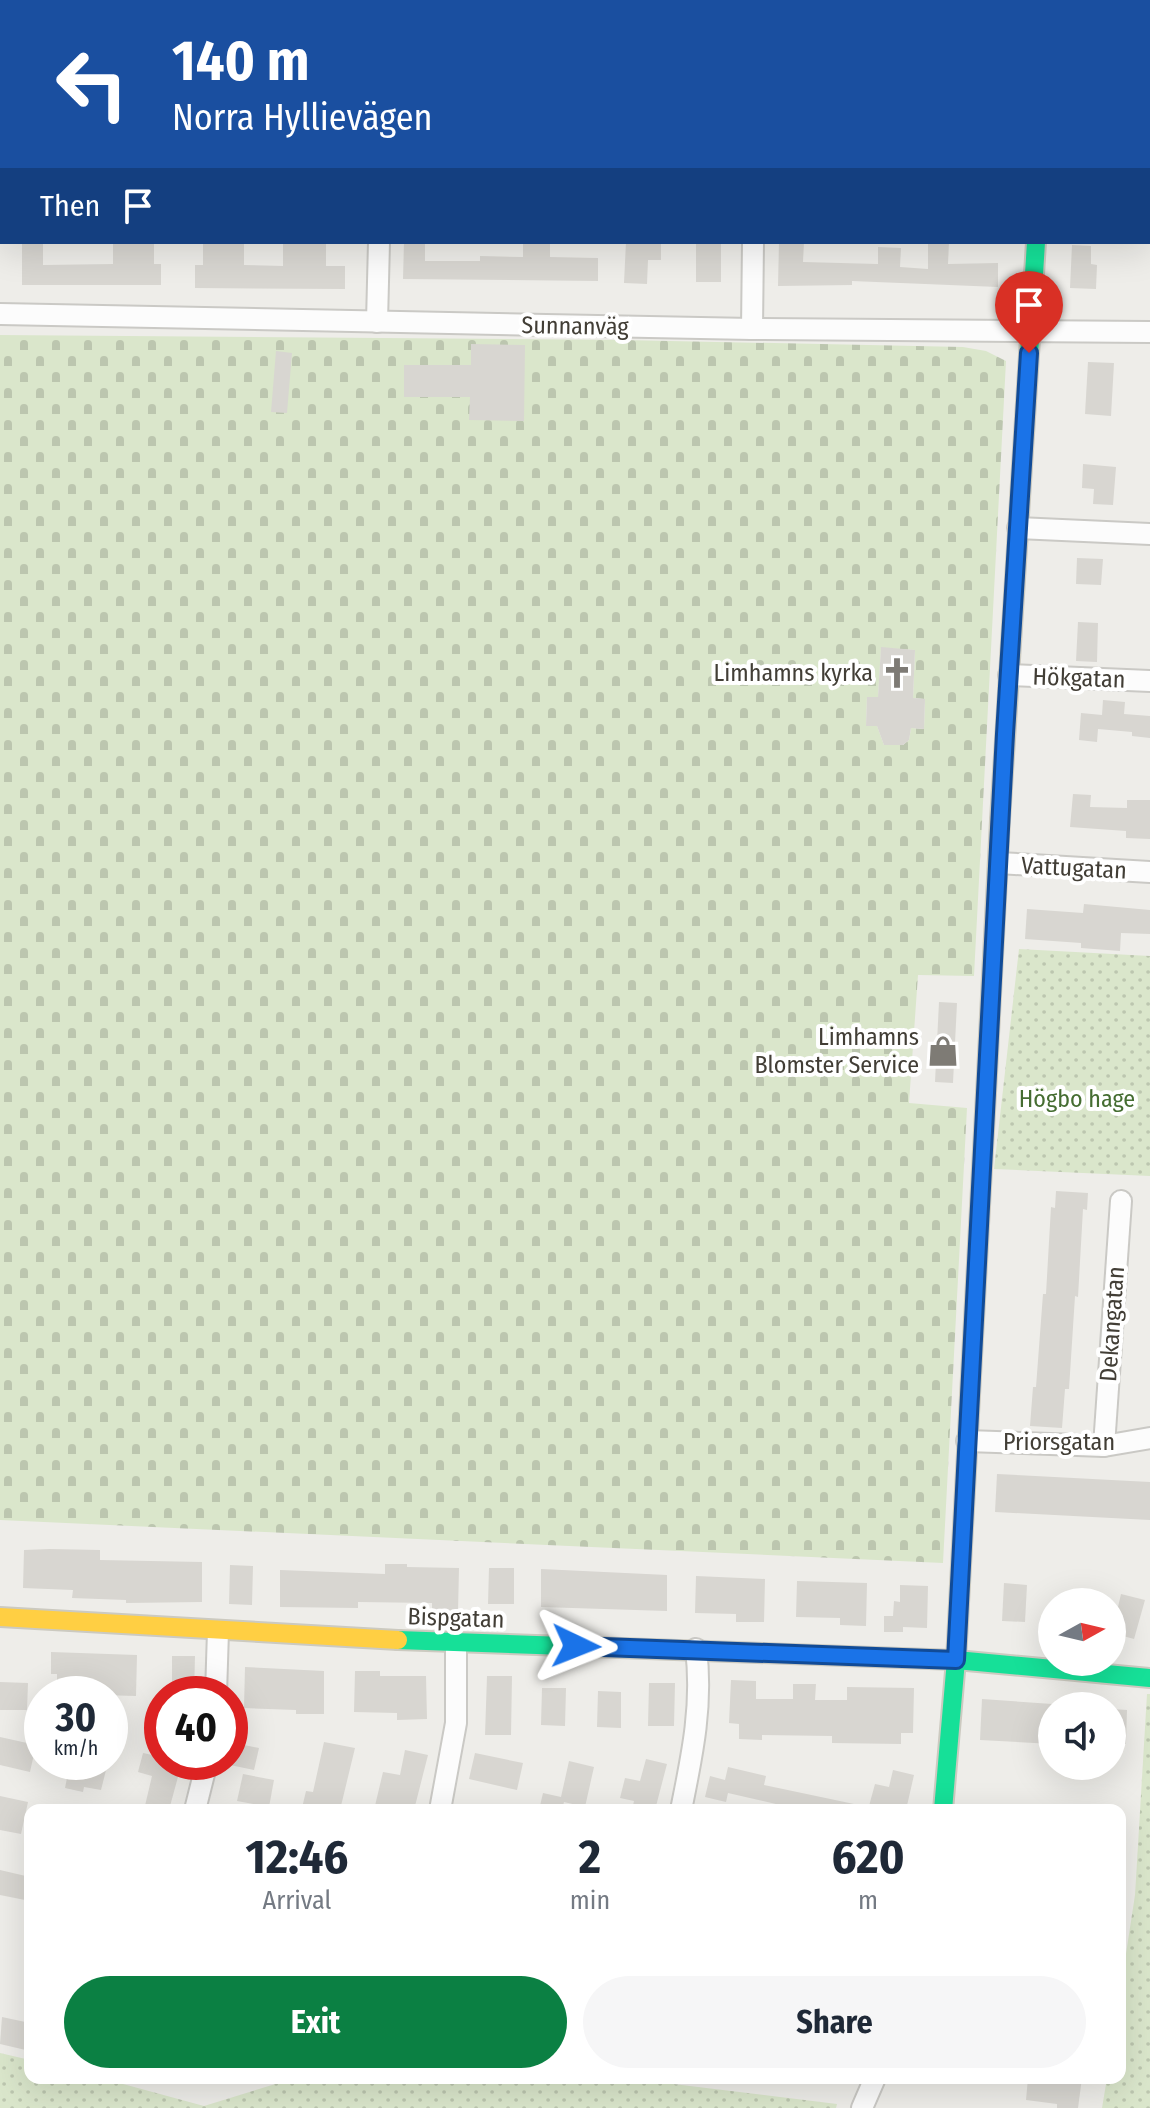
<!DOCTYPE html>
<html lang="en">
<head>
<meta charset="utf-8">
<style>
	body { margin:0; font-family:"Fira Sans Condensed",sans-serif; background:#f6f6f7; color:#1f2937; height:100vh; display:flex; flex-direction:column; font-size:30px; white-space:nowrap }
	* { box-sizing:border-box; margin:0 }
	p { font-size:26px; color:#747a83 }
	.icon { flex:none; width:44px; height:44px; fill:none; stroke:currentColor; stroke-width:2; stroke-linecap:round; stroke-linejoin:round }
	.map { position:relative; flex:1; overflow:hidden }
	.panel { position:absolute; left:24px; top:1804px; width:1102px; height:280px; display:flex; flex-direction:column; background:#fff; border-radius:16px; box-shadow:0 8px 32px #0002 }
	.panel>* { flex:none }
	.banner { position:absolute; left:0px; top:0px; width:1150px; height:244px; box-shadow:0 8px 32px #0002; background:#1a4fa0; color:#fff; overflow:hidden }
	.needle { width:52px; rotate:82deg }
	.fabs { position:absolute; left:1038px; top:1588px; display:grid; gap:16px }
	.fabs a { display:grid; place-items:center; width:88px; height:88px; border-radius:50%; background:#fff; box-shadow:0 8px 32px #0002; font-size:40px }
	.speed { position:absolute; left:24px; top:1676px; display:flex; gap:16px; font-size:40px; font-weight:700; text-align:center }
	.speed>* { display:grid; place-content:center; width:104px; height:104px; border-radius:50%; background:#fff; box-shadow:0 8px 32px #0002; line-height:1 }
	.speed small { font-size:20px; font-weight:400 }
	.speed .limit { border:12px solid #d22; background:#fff; color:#111 }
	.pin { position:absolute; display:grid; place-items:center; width:68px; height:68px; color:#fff; margin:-82px -34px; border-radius:50% 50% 50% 0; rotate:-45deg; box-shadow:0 0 8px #0007 }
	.pin .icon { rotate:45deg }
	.me { position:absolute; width:88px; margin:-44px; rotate:92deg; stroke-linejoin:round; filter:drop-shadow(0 0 6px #0008) }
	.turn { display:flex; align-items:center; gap:28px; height:168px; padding:0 40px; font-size:36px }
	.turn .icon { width:104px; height:104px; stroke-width:2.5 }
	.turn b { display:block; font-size:56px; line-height:68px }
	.then { display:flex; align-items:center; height:76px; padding:0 40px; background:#0003; gap:16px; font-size:30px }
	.eta { display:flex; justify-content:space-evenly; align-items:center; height:136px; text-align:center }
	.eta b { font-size:48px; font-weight:700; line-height:56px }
	.action { display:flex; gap:16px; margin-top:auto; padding:16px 40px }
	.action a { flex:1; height:92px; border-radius:48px; background:#0b8043; color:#fff; font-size:32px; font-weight:700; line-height:92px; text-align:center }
	.action a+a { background:#f6f6f7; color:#1f2937 }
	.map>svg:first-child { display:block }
</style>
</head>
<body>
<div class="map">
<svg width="1150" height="2108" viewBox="0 0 1150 2108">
	<defs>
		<pattern id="cemetery-stones" width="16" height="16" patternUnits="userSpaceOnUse" patternTransform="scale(2)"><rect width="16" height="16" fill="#dae6cb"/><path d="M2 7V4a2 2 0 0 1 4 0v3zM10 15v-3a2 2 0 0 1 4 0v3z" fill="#bcc6af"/></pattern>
		<pattern id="park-dots" width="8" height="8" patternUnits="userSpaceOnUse" patternTransform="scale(2)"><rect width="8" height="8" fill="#dae6cb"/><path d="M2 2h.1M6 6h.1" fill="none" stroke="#bcc6af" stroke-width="1.8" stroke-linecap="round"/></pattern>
	</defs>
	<rect width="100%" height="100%" fill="#eeede9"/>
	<path fill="url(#cemetery-stones)" fill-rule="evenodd" d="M0 335 623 340 963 347 986 351 1006 361 974 976 918 975 909 1103 967 1108 943 1563 0 1520ZM881 648 915 650 913 698 925 699 924 729 911 728 909 740 903 745H884L877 726H866L867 697H878Z"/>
	<g fill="url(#park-dots)">
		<polygon points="1019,949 1150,956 1150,1176 994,1169"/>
		<polygon points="1147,1694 1150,1694 1150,2108 1102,2108 1107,2078 1120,2078 1120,1993 1135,1895"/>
		<polygon points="0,2053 30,2060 30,2078 101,2078 204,2106 295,2078 624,2078 837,2104 836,2108 0,2108"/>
	</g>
	<g fill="#d8d6d1">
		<polygon points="22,242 43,242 43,265 113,264 113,242 154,242 154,264 161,264 161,285 22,285"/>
		<polygon points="203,242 244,242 244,265 283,266 283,242 326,242 326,266 345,266 345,289 195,288 195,265 203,265"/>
		<polygon points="404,242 425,242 425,261 480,261 480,256 523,257 523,242 550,242 550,257 598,258 598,281 403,279"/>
		<polygon points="626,242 661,242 661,260 648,260 647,284 624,283"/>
		<rect x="696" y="242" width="25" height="40"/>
		<polygon points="779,242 804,242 803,262 878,264 878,247 901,248 900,267 928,269 928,242 949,242 948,264 998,263 998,287 852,281 852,285 778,286"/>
		<polygon points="1072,245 1091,246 1091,264 1097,265 1096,289 1070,288"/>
		<polygon points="471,344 525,345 524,421 469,420 470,397 404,397 404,365 471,365"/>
		<polygon points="276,351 292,353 287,413 271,412"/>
		<polygon points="1088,362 1114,363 1111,416 1085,414"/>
		<polygon points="1083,464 1116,467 1113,505 1093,504 1094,489 1082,488"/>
		<polygon points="1077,558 1103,559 1101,585 1076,584"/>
		<polygon points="1078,622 1098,623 1097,662 1076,661"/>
		<polygon points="881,647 915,650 913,698 925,699 924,729 911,728 909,740 903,745 884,745 877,726 866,726 867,697 878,697"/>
		<polygon points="1103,700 1125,702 1124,714 1150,716 1150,738 1132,736 1132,732 1098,729 1097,742 1079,740 1081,713 1102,715"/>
		<polygon points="1073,794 1091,795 1090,807 1127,808 1127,800 1150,800 1150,839 1126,838 1126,831 1070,827"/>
		<polygon points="1084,904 1150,910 1150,934 1121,933 1120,951 1081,948 1081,943 1025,939 1027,909 1083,913"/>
		<polygon points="939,1002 957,1003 953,1083 935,1082"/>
		<polygon points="1056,1191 1088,1193 1087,1210 1083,1209 1078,1297 1075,1296 1069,1389 1065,1389 1062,1428 1030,1426 1033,1387 1036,1387 1043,1294 1046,1294 1051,1207 1055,1208"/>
		<polygon points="997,1474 1150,1482 1150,1520 995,1512"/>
		<polygon points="50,1549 100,1550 100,1560 202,1562 202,1602 126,1603 126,1600 72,1598 73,1590 23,1588 24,1550"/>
		<polygon points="385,1564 407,1564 407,1567 459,1568 458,1612 432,1611 432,1603 358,1602 358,1608 280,1607 280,1570 385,1574"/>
		<polygon points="230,1565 253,1566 252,1605 229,1604"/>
		<polygon points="489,1568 514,1568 514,1604 488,1604"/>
		<polygon points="541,1569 667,1575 667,1611 541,1607"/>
		<polygon points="696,1576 765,1579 764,1622 736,1622 736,1614 695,1613"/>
		<polygon points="797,1581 867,1583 866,1626 840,1625 840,1618 796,1617"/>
		<polygon points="1004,1583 1027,1585 1025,1622 1002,1621"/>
		<polygon points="900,1585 928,1586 927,1628 903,1627 903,1632 884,1632 884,1616 893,1616 894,1601 900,1602"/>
		<polygon points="1121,1594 1145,1600 1134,1639 1112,1633"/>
		<polygon points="51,1652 137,1655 136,1696 66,1694 66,1684 57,1684 57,1674 51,1674"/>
		<polygon points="172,1656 195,1656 194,1694 172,1694"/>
		<polygon points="245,1667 324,1671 324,1714 296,1714 296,1710 244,1708"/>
		<polygon points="355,1671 380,1671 380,1676 426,1676 427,1719 397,1720 397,1713 354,1712"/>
		<polygon points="487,1676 512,1676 511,1735 485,1735"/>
		<polygon points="731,1680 756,1681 756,1699 793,1699 793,1684 816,1684 815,1700 847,1700 847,1687 914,1688 913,1733 901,1733 901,1744 832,1743 832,1736 762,1735 762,1740 739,1739 739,1724 729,1723"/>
		<polygon points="0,1682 28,1683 27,1710 0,1710"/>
		<polygon points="649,1683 675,1683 674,1726 648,1726"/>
		<polygon points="542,1688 566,1688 565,1726 541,1725"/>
		<polygon points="598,1691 621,1692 621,1728 597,1727"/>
		<polygon points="982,1699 1052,1704 1052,1744 980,1740"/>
		<polygon points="1112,1709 1127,1710 1126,1744 1112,1744"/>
		<polygon points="0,1737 36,1745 30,1772 0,1765"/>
		<polygon points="324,1742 355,1748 340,1810 302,1808 306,1791 313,1792"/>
		<polygon points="235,1743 259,1748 254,1770 230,1765"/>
		<polygon points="405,1750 428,1755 414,1810 374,1810 383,1772 400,1775"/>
		<polygon points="143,1753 162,1757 162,1762 182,1762 169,1810 144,1810 152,1776 138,1772"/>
		<polygon points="475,1753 523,1763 517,1790 469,1779"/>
		<polygon points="646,1759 667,1764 655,1810 632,1810 634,1801 620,1798 625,1778 640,1781"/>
		<polygon points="569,1761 594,1767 585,1807 564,1802 562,1810 539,1810 543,1793 561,1797"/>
		<polygon points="85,1762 108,1762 101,1790 84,1787 83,1792 65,1788 70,1763 84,1766"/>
		<polygon points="728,1767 766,1776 764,1785 854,1804 853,1810 779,1810 780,1805 728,1793 726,1802 705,1797 710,1776 725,1780"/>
		<polygon points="893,1770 914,1775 906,1810 885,1810 869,1806 875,1784 889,1787"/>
		<polygon points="243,1774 274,1780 269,1807 237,1801"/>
		<polygon points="0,1796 28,1802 21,1834 0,1830"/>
		<polygon points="0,1870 30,1877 30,1901 0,1895"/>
		<polygon points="2,2017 30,2023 30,2051 0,2044"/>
		<polygon points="1028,2078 1082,2078 1078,2108 1057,2108 1057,2104 1026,2100"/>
	</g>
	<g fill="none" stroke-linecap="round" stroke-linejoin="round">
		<defs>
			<g id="street">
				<polyline points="385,2 385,0"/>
				<polyline points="757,2 757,0"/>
				<polyline points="1049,2 1050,0"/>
				<polyline points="1148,110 1150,110"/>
				<polyline points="0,314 752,329 1150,332"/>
				<polyline points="377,322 379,242"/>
				<polyline points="752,329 753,242"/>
				<polyline points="1018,528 1150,534"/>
				<polyline points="1009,675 1150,681"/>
				<polyline points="999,863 1150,872"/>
				<polyline points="967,1441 1104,1446 1150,1438"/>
				<polyline points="1104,1446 1121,1201"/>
				<polyline points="216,1694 218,1631"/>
				<polyline points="195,1810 207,1762"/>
				<polyline points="440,1810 456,1723 456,1643"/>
				<path d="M681 1810C692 1756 703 1705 696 1649"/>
				<polyline points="862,2108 875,2078"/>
			</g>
			<g id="fast">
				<polyline points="1000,820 1036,242"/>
				<polyline points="398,1640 956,1660 1150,1678"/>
				<polyline points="943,1810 956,1660 986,1093"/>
			</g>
			<polyline id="slow" points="0,1617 398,1640"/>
			<polyline id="jam" points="986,1093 1000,820"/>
		</defs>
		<use href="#street" stroke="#cac9c5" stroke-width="24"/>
		<use href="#fast" stroke="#cccac0" stroke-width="22"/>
		<use href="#slow" stroke="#cccac0" stroke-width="22"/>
		<use href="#jam" stroke="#cccac0" stroke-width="22"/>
		<use href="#street" stroke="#fcfcfc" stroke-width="20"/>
		<use href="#fast" stroke="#16e098" stroke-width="18"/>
		<use href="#slow" stroke="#ffcf43" stroke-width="18"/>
		<use href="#jam" stroke="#f24e42" stroke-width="18"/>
	</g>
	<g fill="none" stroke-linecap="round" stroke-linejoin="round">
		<defs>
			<polyline id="route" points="576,1646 956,1660 1005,734 1029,353"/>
		</defs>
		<use href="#route" stroke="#114b97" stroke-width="20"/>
		<use href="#route" stroke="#1a73e8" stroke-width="14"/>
	</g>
	<defs>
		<symbol id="church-bare" viewBox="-9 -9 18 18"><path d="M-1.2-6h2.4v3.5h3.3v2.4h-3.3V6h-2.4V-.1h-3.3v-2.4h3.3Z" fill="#7e7b75" stroke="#fff" stroke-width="2.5" paint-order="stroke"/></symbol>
		<symbol id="shop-bare" viewBox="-9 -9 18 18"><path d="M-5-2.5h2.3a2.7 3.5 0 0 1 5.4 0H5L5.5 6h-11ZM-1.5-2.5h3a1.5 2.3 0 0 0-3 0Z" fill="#7e7b75" stroke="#fff" stroke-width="2.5" paint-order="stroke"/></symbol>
	</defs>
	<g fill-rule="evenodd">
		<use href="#church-bare" x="875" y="651" width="44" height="44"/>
		<use href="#shop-bare" x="921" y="1029" width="44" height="44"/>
	</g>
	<g text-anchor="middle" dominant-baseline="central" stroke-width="8" stroke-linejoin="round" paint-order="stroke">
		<g font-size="24" fill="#423e36" stroke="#fff">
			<text transform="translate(575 326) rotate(1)">Sunnanväg</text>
			<text transform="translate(1079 678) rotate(2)">Hökgatan</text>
			<text transform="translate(1074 868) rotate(3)">Vattugatan</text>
			<text transform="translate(1112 1324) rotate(-86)">Dekangatan</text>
			<text x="1059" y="1442">Priorsgatan</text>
			<text transform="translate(456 1618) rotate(2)">Bispgatan</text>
		</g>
		<g font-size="24" fill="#423e36" stroke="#fff" text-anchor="end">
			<text x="873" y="673">Limhamns kyrka</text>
			<text x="919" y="1037">Limhamns<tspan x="919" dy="28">Blomster Service</tspan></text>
		</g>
		<g font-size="24" fill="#456d31" stroke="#fff">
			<text x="1077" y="1099">Högbo hage</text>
		</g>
	</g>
</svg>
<div class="fabs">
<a><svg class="needle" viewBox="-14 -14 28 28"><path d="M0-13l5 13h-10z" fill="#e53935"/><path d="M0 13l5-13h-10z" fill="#747a83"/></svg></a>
<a><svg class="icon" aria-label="sound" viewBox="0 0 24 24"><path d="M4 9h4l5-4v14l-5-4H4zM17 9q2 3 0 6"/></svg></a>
</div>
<div class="speed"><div>30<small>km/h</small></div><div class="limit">40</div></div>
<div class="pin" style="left:1029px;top:353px;background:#d93025"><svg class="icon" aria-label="arrive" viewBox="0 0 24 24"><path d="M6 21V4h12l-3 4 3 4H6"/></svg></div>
<svg class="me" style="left:576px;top:1646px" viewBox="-20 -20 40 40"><path d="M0-17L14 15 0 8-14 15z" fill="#1a73e8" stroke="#fff" stroke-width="4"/></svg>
<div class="banner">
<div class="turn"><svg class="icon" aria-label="left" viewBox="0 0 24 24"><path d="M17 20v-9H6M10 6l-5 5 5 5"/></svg><div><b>140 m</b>Norra Hyllievägen</div></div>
<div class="then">Then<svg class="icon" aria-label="arrive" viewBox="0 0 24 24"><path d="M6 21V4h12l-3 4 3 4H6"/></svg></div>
</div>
<section class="panel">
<div class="eta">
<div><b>12:46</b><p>Arrival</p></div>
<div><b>2</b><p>min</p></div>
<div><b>620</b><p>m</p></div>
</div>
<div class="action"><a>Exit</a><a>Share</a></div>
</section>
</div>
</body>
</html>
